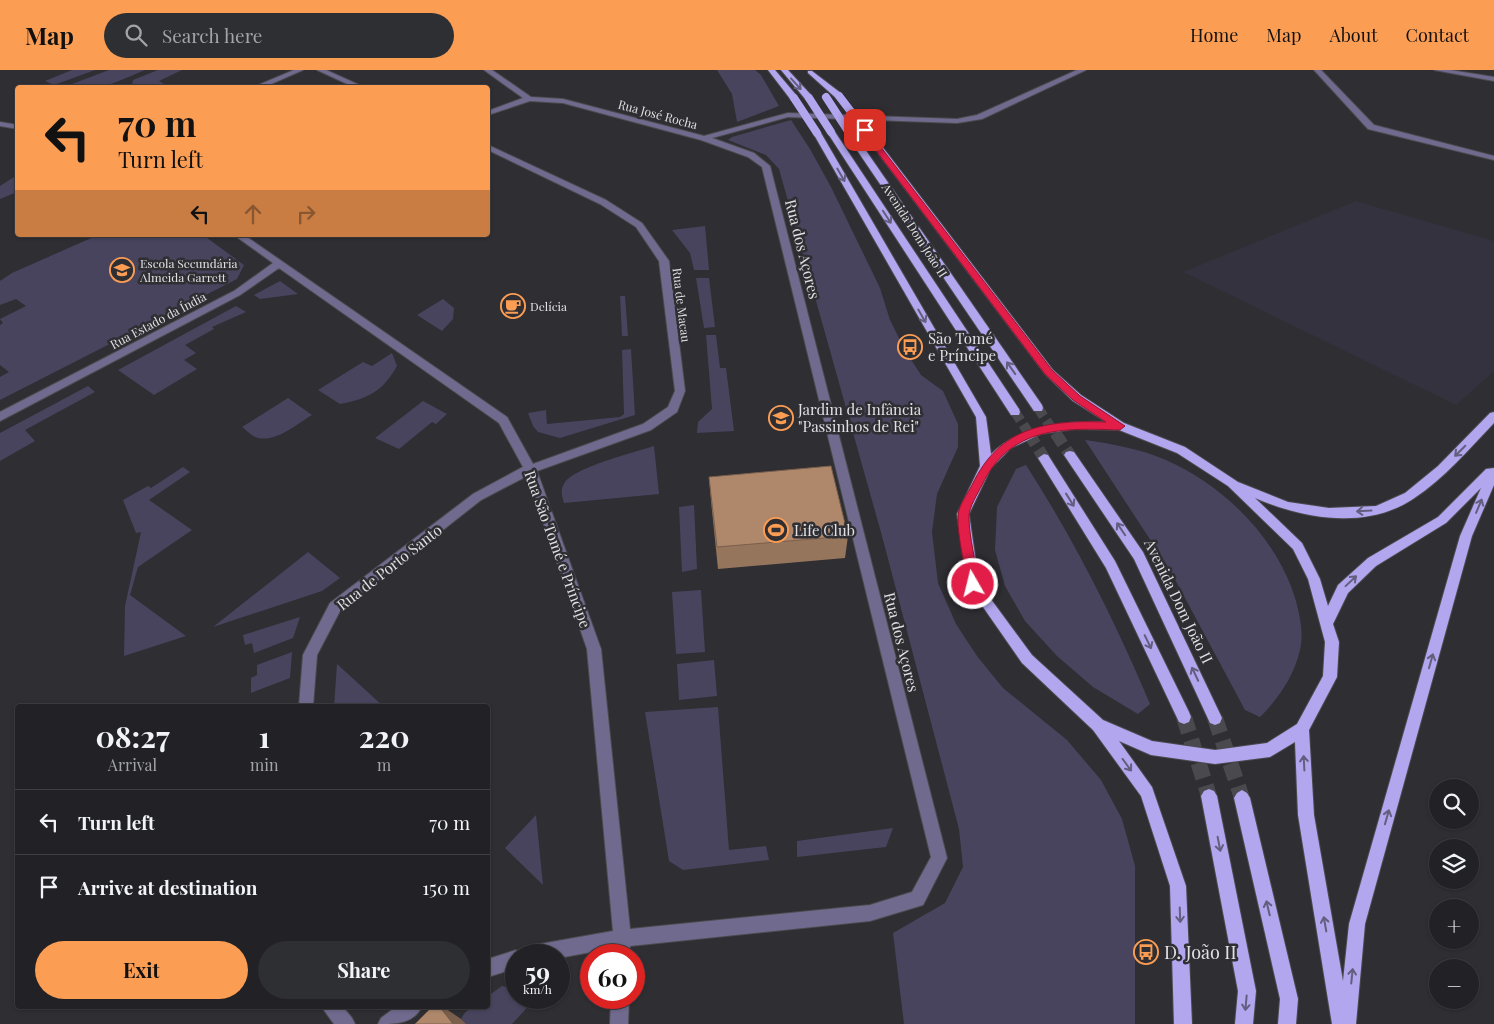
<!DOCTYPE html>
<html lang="en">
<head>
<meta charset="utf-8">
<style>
	body { margin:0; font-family:"Playfair Display",serif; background:#2e2f32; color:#f1f3f6; height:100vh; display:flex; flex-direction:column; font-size:19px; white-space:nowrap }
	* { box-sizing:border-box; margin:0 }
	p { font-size:16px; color:#a2a4a7 }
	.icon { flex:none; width:28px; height:28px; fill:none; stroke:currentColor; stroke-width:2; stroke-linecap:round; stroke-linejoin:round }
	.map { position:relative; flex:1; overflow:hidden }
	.drawer { position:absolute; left:15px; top:634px; width:475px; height:305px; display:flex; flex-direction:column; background:#222226; border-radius:5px; box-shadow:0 1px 4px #0004,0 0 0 1px #3f3f43 }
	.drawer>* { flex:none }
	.guide { position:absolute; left:15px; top:15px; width:475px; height:152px; border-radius:5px; box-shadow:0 1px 4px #0004,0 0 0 1px #3f3f43; background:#fc9d54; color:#111; overflow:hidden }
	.buttons { position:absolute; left:1429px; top:709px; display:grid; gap:10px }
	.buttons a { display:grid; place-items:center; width:50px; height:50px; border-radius:50%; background:#222226; box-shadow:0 1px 4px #0004,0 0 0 1px #3f3f43; font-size:25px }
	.speed { position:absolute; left:505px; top:874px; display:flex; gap:10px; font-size:25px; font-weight:700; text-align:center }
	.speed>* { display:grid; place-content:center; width:65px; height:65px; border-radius:50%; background:#222226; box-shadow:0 1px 4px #0004,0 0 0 1px #3f3f43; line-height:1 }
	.speed small { font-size:12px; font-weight:400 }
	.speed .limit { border:8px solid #d22; background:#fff; color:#111 }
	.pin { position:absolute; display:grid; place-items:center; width:42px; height:42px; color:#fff; margin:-21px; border-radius:10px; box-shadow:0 2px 8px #0006 }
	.me { position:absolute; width:55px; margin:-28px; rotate:352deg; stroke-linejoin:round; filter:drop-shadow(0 0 4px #0008) }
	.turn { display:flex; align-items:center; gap:18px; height:105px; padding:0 20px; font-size:22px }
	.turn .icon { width:65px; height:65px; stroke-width:2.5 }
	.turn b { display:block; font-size:35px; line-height:42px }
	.lanes { display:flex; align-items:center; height:48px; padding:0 20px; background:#0003; justify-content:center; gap:25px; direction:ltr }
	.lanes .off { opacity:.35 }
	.eta { display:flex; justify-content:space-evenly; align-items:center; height:85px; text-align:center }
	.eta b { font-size:30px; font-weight:700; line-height:35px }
	.cta { display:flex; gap:10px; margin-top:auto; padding:10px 20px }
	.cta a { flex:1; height:58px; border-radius:30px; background:#fc9d54; color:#111; font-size:20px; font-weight:700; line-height:58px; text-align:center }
	.cta a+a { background:#2e2f32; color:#f1f3f6 }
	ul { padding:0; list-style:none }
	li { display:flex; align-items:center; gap:15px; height:65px; padding:0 20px; border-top:1px solid #3f3f43 }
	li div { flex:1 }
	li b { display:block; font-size:19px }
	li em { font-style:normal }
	header { display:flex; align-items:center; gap:30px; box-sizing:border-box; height:70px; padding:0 25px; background:#fc9d54; color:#111 }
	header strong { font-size:24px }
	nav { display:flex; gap:28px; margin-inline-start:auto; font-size:18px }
	.search { width:350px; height:45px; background:#2e2f32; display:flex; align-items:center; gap:12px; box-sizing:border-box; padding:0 18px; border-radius:28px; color:#a2a4a7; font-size:19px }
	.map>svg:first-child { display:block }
</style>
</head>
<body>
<header>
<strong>Map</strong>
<div class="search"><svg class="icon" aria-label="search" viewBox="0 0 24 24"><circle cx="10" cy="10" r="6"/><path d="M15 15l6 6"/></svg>Search here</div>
<nav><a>Home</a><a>Map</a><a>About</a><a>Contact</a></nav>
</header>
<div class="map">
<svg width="1494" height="954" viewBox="0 0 1494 954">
	<rect width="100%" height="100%" fill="#2e2e33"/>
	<polygon fill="#34323e" points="1356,131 1494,171 1494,301 1456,335 1183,202"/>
	<g fill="#48445e">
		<polygon points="72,0 95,0 54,15 45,11"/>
		<path d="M109 0H145C122 9 96 25 72 14Z"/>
		<polygon points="158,0 182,0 159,11 164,14 154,17 125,17 132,15 133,10"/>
		<polygon points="717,0 755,0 761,5 779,36 737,52 732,24"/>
		<polygon points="791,50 810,79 831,117 880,218 890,250 906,282 921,305 943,321 958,354 958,377 937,424 932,462 938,513 956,554 977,586 1003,618 1067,670 1101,710 1122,749 1135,796 1135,954 904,954 893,863 945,833 963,797 959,759 882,466 779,99 766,85 728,70 732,67"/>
		<polygon points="14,107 17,109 17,122 0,129 0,116"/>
		<polygon points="705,156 709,200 694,200 690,183 672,160"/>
		<polygon points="98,165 203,165 244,195 237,209 0,330 0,307 9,302 0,295 0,255 3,253 0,249 26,236 16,229 0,235 0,211 12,203"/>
		<polygon points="709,208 715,257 704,258 696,208"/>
		<polygon points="280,211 298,224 260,229 254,225"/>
		<polygon points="620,226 625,226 628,266 622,266"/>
		<polygon points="443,229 454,238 453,249 442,261 417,245"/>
		<polygon points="236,236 246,242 212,257 214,259 185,275 196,283 184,290 197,299 154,325 118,300"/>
		<polygon points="706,265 716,265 720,298 726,298 734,361 697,363 698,352 712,339"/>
		<polygon points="631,279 635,345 560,368 538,362 533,356 528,343 546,340 547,354 620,347 624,344 622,280"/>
		<path d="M392 283 397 296C383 321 368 329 340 334L318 320 363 292 372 296Z"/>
		<polygon points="88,316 95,322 25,360 35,371 0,391 0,363"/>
		<path d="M288 328 312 345C297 354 277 372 258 368 253 367 247 361 242 357Z"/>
		<polygon points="423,331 447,344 436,354 432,352 399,379 375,368"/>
		<path d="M1085 370C1113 374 1141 379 1166 390 1225 416 1278 469 1296 531 1300 547 1304 563 1300 580 1294 606 1279 628 1260 647L1245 640 1170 500Z"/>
		<path d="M654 376 659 424 564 433C562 426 560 420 564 414 571 398 636 382 654 376Z"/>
		<path d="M1026 395C1075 471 1115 551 1150 634L1138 644 1093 617 1057 586 1025 551 1005 516 995 480 997 437 1016 399Z"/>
		<polygon points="183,397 190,402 149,430 192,460 138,497 130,525 186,566 124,586 125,536 141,462 136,463 123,430 148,416 151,418"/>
		<polygon points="694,435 697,499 682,502 679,437"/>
		<polygon points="308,482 340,508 322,521 213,557"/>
		<polygon points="701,520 705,582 676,584 672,522"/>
		<polygon points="300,547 293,568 254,583 252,573 245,575 243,565"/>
		<polygon points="292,582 290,608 251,623 251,608 257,605 257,595"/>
		<polygon points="714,590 717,626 679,630 677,594"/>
		<polygon points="337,594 383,636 334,636"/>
		<polygon points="718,637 729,780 766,776 769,790 683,800 669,791 645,642"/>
		<polygon points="536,745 543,815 505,778"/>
		<polygon points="893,758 886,777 797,787 797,771"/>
		<path d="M502 916 516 919V928H536L512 954H466L461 949C467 937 475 936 488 936V926Z"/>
	</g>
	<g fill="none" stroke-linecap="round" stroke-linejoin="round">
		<g stroke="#49494e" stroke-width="10" stroke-dasharray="10 5" stroke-linecap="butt">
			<polyline points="1038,338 1056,365"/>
			<polyline points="1015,342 1030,365"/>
		</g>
		<g stroke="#49494e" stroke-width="12" stroke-dasharray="12 6" stroke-linecap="butt">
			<polyline points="1029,364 1044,388"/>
			<polyline points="1056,364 1070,385"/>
		</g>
		<g stroke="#49494e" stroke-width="16" stroke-dasharray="16 8" stroke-linecap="butt">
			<polyline points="1184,647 1209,726"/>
			<polyline points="1215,648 1242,728"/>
		</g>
		<defs>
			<g id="minor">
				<polygon points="294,0 303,0 262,18 251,18"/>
				<polygon points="317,0 326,0 366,18 356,18"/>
				<polygon points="484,0 492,0 531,27 563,29 704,66 788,43 957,49 977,45 1077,0 1086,0 982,49 957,53 788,47 712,68 754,83 770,96 947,788 923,835 870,851 630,876 630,885 612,885 613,878 559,888 559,885 516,885 516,898 488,907 488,889 516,880 521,883 523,879 529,876 613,861 587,579 527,406 481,430 340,541 317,585 313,636 299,636 303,585 330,533 473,424 523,397 499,353 279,198 240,225 0,351 0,342 234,221 273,193 234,165 244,165 507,347 533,394 643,354 668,337 675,321 659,191 636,157 600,134 488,80 488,75 606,130 642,153 669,191 685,321 677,342 651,360 537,401 601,579 630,859 870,835 912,822 931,787 762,97 748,87 701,70 563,33 530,31 488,45 488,41 523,28"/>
				<polygon points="1314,0 1321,0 1374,55 1494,86 1494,90 1368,59"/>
				<polygon points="1434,0 1450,0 1494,7 1494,11"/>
				<polygon points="0,52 18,55 18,59 0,56"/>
				<polygon points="611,928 629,928 628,954 610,954"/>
				<polygon points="321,936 342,936 352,948 355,954 334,954"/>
				<path d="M397 936H422C414 954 395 954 378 954L381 948Z"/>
			</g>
			<g id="major">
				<polygon points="768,0 775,0 797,26 797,30 791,30"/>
				<polygon points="781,0 788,0 812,26 812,30 806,30"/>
				<polygon points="808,1 812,1 842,24 842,28 836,28 808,3"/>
				<path d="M862 58H868L1053 300 1081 325 1124 353 1185 377 1238 412 1288 432 1329 438 1376 436 1405 423 1438 396 1490 343 1494 342V353C1469 379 1444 409 1413 429 1366 460 1304 449 1255 428L1302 473 1320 509 1328 536 1338 515 1368 488 1438 447 1486 399 1494 398V415L1472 466 1365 854 1356 954H1332L1298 745 1295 672 1270 687 1215 694 1151 685 1119 671 1152 717 1186 816 1192 954H1174L1170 816 1141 726 1093 660 1022 593 967 514 957 444 980 396 976 347 813 63 814 61 821 63 986 347 991 384C1022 354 1064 351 1106 352L1073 331 1045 304 862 62ZM1075 359 1119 360 1177 383 1228 416 1293 479 1308 509 1325 572 1323 606 1297 654 1267 673 1215 680 1152 671 1103 650 1032 585 979 513 969 444 991 398 1011 378 1041 364ZM1481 418 1460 466 1349 854 1343 911 1314 745 1309 660 1337 607 1339 572 1333 554 1348 523 1376 496 1446 453Z"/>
				<polygon points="845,59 851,59 1042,335 1043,338 1042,341 1034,341 844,61"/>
				<polygon points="828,60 835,62 1019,339 1020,342 1019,345 1011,345 827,62"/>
				<polygon points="1070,381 1074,382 1143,482 1222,648 1220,653 1215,655 1210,653 1134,489 1066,388 1064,385 1066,382"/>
				<polygon points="1044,384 1048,385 1115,491 1189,642 1191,647 1189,652 1184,654 1179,652 1106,498 1038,388"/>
				<polygon points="1209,719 1214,721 1217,726 1256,921 1253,954 1235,954 1238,921 1201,726 1204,721"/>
				<polygon points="1242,720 1247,723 1250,728 1298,929 1296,954 1278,954 1280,929 1234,728 1237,723"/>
			</g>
		</defs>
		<use href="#minor" stroke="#4b4b4f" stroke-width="2"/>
		<use href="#major" stroke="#4b4b4f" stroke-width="2"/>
		<use href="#minor" fill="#706b8e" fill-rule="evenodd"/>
		<use href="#major" fill="#b2a6ef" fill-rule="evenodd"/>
		<defs>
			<g id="major-bridge">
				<polyline points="839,26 865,60"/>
				<polyline points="826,27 848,61"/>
				<polyline points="794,28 817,63"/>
				<polyline points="809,28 831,62"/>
			</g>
		</defs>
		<use href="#major-bridge" stroke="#4b4b4f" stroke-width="8" stroke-linecap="butt"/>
		<use href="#major-bridge" stroke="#b2a6ef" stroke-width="8"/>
	</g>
	<polygon fill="#96755d" points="709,407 848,466 845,488 718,499 711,431"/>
	<polygon fill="#7a5f4c" points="439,936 442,936 461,949 466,954 453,954"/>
	<g fill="#af886c" stroke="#7a5f4c">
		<polygon points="831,396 848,466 717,477 709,407"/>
		<polygon points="433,936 439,936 453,954 415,954"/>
	</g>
	<defs><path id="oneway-shaft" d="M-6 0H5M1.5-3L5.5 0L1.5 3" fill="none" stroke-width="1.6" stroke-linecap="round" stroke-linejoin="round" transform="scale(1.25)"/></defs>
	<g stroke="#635e7e">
		<use href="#oneway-shaft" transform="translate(796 14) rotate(48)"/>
		<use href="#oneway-shaft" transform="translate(841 105) rotate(60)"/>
		<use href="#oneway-shaft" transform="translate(887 147) rotate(57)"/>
		<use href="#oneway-shaft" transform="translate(922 246) rotate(60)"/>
		<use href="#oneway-shaft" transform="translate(1011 298) rotate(-125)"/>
		<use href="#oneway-shaft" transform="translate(1460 381) rotate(135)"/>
		<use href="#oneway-shaft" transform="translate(1070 430) rotate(58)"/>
		<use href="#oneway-shaft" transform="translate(1479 436) rotate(-67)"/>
		<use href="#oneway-shaft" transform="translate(1364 441) rotate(177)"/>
		<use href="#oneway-shaft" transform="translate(1121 459) rotate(-124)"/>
		<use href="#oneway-shaft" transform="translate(1351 511) rotate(-43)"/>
		<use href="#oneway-shaft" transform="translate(1148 572) rotate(64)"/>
		<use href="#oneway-shaft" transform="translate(1431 591) rotate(-74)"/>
		<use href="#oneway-shaft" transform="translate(1195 604) rotate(-115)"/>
		<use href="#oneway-shaft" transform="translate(1304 693) rotate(-93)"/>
		<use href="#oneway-shaft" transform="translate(1127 695) rotate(54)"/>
		<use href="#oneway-shaft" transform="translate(1387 747) rotate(-74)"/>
		<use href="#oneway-shaft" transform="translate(1219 774) rotate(79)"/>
		<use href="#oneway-shaft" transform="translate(1268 838) rotate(-103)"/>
		<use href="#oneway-shaft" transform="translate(1180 845) rotate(88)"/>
		<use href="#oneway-shaft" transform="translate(1325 854) rotate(-100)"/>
		<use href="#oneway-shaft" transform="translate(1352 906) rotate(-84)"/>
		<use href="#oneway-shaft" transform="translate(1246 933) rotate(95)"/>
	</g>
	<path fill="#e11d48" stroke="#92132f" d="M862 59H867L1052 300 1080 326 1125 356 1120 360C1063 358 1010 356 982 415 978 423 969 437 969 446 969 468 976 492 979 514L973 519 967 514C965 493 957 466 958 446 958 436 968 423 972 415 1000 356 1047 350 1106 352L1073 330 1045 304 862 62Z"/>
	<defs>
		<symbol id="school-ring" viewBox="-11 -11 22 22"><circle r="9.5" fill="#2e2e33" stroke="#fc9d54" stroke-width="1.5"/><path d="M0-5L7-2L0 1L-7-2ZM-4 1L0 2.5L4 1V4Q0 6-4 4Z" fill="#fc9d54"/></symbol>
		<symbol id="cafe-ring" viewBox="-11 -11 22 22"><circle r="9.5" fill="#2e2e33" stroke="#fc9d54" stroke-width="1.5"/><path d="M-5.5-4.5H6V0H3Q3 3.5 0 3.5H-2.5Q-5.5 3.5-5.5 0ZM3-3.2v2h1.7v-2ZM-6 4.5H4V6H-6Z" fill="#fc9d54"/></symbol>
		<symbol id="bus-ring" viewBox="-11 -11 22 22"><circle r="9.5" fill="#2e2e33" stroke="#fc9d54" stroke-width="1.5"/><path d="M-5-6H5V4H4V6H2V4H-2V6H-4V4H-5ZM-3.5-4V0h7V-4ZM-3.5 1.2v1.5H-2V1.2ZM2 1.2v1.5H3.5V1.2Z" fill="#fc9d54"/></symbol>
		<symbol id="stadium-ring" viewBox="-11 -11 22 22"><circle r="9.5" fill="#2e2e33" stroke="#fc9d54" stroke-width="1.5"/><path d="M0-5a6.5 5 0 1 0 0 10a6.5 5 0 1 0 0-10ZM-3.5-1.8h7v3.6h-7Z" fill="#fc9d54"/></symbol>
	</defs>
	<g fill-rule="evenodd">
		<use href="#school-ring" x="108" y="186" width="28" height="28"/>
		<use href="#cafe-ring" x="499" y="222" width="28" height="28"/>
		<use href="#bus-ring" x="896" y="263" width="28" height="28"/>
		<use href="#school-ring" x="767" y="334" width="28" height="28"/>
		<use href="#stadium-ring" x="762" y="446" width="28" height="28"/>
		<use href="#bus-ring" x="1132" y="868" width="28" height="28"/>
	</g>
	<g text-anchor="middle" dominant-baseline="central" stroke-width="5" stroke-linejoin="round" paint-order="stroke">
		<g font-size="12" fill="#e1e1e4" stroke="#2e2e33">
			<text transform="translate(658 44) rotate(15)">Rua José Rocha</text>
			<text transform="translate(915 160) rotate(57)">Avenida Dom João II</text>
			<text transform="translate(682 235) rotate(83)">Rua de Macau</text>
			<text transform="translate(158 250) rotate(-28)">Rua Estado da Índia</text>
		</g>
		<g font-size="12" fill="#e1e1e4" stroke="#2e2e33" text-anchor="start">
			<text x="140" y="193">Escola Secundária<tspan x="140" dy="14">Almeida Garrett</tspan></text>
			<text x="530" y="236">Delícia</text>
		</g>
		<g font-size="15" fill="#e1e1e4" stroke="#2e2e33">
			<text transform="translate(803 179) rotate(76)">Rua dos Açores</text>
			<text transform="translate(558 479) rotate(70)">Rua São Tomé e Príncipe</text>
			<text transform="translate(389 497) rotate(-38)">Rua de Porto Santo</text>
			<text transform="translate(1179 531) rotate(64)">Avenida Dom João II</text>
			<text transform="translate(902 572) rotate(76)">Rua dos Açores</text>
		</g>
		<g font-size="15" fill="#e1e1e4" stroke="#2e2e33" text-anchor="start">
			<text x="928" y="268">São Tomé<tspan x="928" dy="17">e Príncipe</tspan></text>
			<text x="798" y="339">Jardim de Infância<tspan x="798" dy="17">"Passinhos de Rei"</tspan></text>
			<text x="794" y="460">Life Club</text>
		</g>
		<g font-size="18" fill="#e1e1e4" stroke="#2e2e33" text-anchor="start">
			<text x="1164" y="882">D. João II</text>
		</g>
	</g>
</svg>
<div class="buttons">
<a><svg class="icon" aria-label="search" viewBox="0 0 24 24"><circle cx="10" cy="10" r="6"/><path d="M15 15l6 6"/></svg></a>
<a><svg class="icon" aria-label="layers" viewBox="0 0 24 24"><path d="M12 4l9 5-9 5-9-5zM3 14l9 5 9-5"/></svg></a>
<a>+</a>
<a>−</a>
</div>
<div class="speed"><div>59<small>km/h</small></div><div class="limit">60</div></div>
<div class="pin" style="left:865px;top:60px;background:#d93025"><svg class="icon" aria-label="arrive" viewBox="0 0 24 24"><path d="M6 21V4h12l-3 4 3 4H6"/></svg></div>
<svg class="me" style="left:973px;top:514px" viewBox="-20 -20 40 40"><circle r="17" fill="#e11d48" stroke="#fff" stroke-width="3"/><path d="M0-11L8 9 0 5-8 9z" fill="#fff"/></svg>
<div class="guide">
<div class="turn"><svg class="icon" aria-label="left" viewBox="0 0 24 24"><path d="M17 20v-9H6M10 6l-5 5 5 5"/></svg><div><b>70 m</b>Turn left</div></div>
<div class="lanes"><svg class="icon" aria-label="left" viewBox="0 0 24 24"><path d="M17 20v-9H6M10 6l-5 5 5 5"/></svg><svg class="icon off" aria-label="ahead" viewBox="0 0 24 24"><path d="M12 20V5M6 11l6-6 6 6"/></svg><svg class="icon off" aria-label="right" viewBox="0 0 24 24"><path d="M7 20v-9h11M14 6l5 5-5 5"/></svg></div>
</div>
<section class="drawer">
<div class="eta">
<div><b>08:27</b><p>Arrival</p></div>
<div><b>1</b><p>min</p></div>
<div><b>220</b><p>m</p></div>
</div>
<ul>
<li><svg class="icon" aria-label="left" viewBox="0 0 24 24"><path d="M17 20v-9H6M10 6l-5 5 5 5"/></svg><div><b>Turn left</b></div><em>70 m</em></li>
<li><svg class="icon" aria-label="arrive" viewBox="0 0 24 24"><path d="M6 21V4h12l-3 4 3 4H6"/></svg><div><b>Arrive at destination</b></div><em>150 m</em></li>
</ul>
<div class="cta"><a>Exit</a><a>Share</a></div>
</section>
</div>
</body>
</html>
